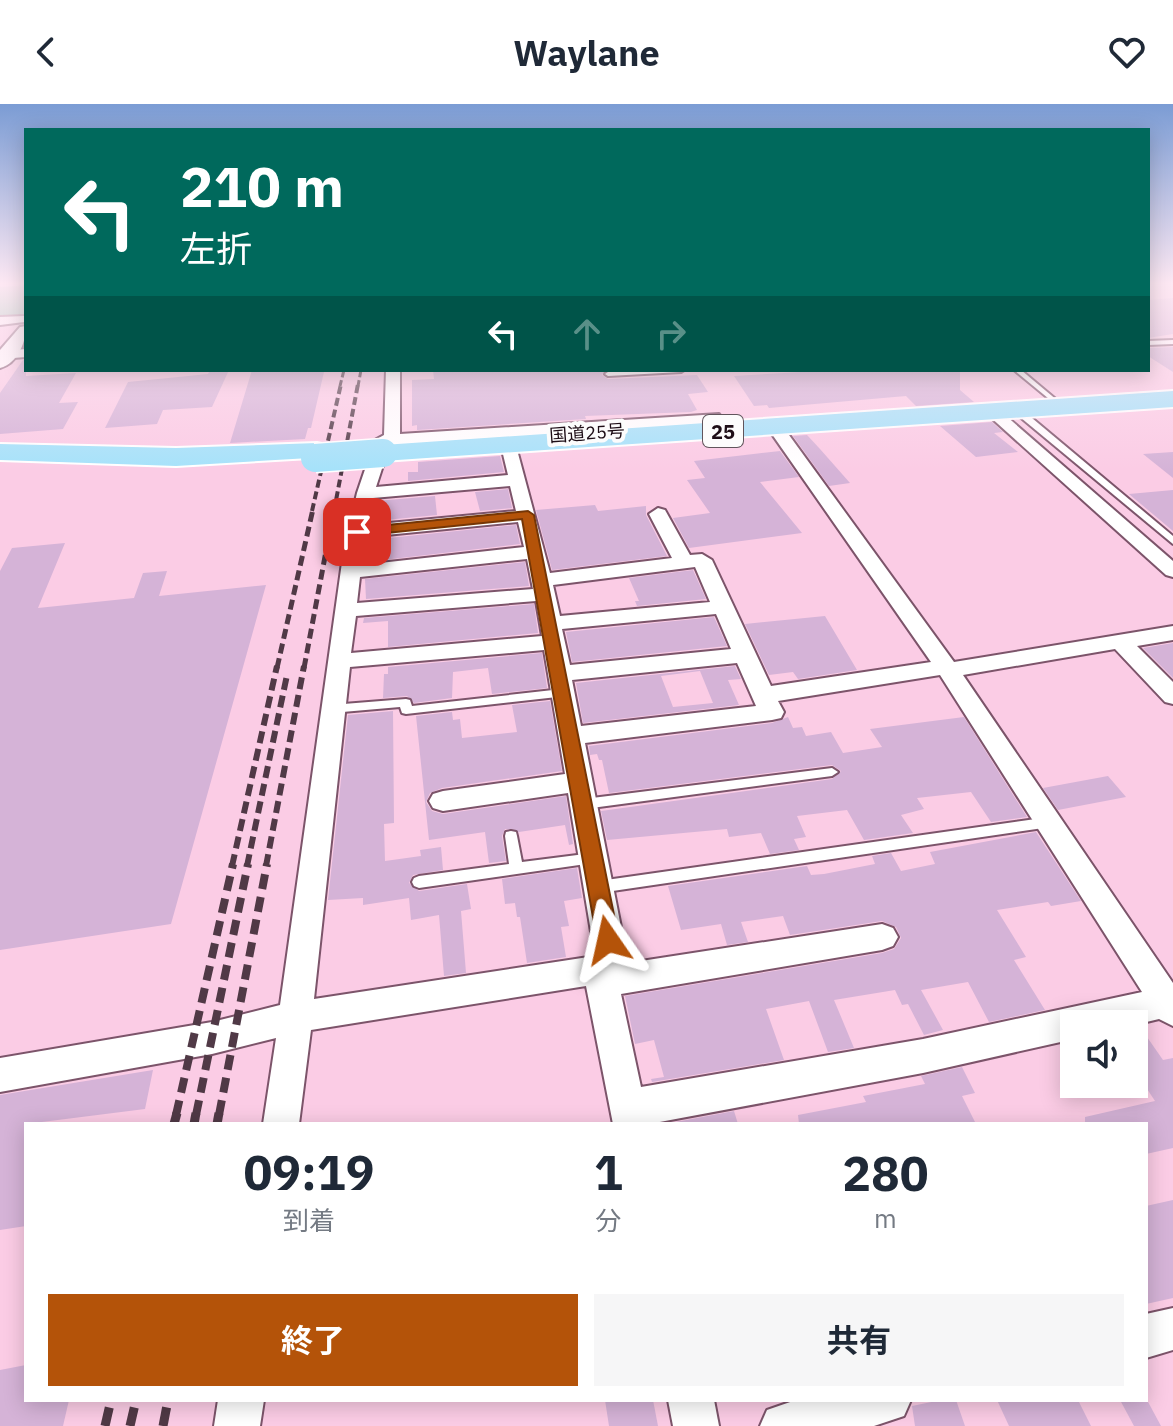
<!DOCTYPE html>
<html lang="ja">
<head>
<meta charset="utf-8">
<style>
	body { margin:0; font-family:"IBM Plex Sans","Noto Sans JP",sans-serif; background:#f6f6f7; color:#1f2937; height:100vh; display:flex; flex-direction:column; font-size:30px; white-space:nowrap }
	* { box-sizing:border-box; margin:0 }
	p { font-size:26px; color:#747a83 }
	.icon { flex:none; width:44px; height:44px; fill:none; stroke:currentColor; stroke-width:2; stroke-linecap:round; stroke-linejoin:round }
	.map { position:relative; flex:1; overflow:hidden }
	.details { position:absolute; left:24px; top:1018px; width:1124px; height:280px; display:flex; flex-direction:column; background:#fff; border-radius:0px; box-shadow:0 4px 20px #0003 }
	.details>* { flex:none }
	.guide { position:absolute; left:24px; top:24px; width:1126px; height:244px; border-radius:0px; box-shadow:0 4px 20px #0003; background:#00695c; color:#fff; overflow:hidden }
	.buttons { position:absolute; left:1060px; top:906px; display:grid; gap:16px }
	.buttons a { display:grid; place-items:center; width:88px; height:88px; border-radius:0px; background:#fff; box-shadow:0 4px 20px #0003; font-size:40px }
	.pin { position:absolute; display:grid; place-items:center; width:68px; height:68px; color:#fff; margin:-34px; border-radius:16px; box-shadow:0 4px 12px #0006 }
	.me { position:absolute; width:88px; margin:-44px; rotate:349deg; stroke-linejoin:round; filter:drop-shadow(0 0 6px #0008) }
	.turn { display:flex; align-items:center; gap:28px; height:168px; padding:0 24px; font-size:36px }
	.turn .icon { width:104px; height:104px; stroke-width:2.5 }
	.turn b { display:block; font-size:56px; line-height:68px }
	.lanes { display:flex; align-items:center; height:76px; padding:0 24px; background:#0003; justify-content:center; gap:40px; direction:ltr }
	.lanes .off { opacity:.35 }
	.eta { display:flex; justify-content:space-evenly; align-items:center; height:136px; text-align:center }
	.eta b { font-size:48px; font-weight:700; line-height:56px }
	.button { display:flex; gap:16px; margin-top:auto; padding:16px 24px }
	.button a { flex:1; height:92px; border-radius:0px; background:#b45309; color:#fff; font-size:32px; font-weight:700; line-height:92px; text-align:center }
	.button a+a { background:#f6f6f7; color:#1f2937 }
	header { display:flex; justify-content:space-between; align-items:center; height:104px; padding:0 24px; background:#fff; font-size:36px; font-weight:700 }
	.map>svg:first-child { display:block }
</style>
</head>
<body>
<header><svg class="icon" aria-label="back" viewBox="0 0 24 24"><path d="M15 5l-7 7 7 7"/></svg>Waylane<svg class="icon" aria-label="heart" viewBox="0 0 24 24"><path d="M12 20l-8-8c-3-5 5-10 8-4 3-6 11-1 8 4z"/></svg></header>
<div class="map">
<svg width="1173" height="1322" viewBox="0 0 1173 1322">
	<rect width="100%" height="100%" fill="#fbcce5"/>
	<polygon fill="#7fc6a7" points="26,181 26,209 23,213 0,214 0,183"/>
	<g fill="#d5b3d7" fill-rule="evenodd">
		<polygon points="1173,194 1173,230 1148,234 1148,196"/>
		<polygon points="1173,243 1173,268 1148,252 1148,244"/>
		<polygon points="23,256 26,256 26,272 76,269 59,299 78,298 63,325 0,330 0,289"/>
		<polygon points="210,266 229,266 212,303 163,306 157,320 105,324 128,278 208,270"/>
		<polygon points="252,266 324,268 311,324 308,324 305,335 230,339"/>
		<polygon points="433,266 606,266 602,271 608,275 697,271 708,288 688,290 697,306 691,308 585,312 586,315 417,326 417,321 412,322 412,276 434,275"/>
		<polygon points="836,266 960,266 960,286 974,298 916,302 906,292 769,304 767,301 754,302 734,272"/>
		<polygon points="992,318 1003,328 994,329 1018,348 976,353 940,322"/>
		<polygon points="807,331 820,345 850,379 829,382 793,332"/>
		<polygon points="780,347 799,373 760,378 802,429 689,444 673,414 710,409 687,376 705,374 694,357"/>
		<polygon points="1173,348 1173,374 1143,350"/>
		<polygon points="500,352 504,368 408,377 408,368 418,368 418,358"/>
		<polygon points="508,385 512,404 480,407 475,388"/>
		<polygon points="1173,386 1173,427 1129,390"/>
		<polygon points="435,392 437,411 375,417 376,397"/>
		<polygon points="595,401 598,407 646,402 646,411 667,452 552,466 536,406"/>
		<polygon points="516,421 520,440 366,458 369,436"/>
		<polygon points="65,439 38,504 134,494 143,469 167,467 159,492 266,481 171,820 0,846 0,467 12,444"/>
		<polygon points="525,458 529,482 366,495 365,475"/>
		<polygon points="693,466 706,495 637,502 635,497 639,497 629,474"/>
		<polygon points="534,500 538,529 388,543 388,517 363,519 364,514"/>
		<polygon points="825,512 857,566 798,575 793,568 769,571 745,520"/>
		<polygon points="714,513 727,542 572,558 566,528"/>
		<polygon points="1173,539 1173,574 1143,544"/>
		<polygon points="542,549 547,584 492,590 488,564 453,568 452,594 414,599 407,592 383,594 384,570 388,570 388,563"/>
		<path d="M735 562 741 575 728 576 739 601 583 619 576 579ZM700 567 713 599 673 603 661 572Z"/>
		<polygon points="550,597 562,667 442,684 430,689 426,698 432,707 443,710 566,692 573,740 569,741 565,721 519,728 505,725 502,732 506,757 489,759 485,728 429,736 416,612 452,608 453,616 460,615 462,634 517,628 512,601"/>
		<polygon points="393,607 394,719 384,720 385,757 421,752 420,746 441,743 443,766 413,771 409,779 419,787 467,780 471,805 461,807 466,869 444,872 439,811 411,816 409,794 363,801 363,794 328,796 348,611"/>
		<polygon points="788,613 793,624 802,623 806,632 831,628 843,649 882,643 870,625 964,613 1027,713 991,718 971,688 917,694 924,705 901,711 913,729 864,736 847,706 797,712 806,733 794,735 799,746 770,750 761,729 729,733 727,725 607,736 601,707 832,675 841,667 832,661 609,689 602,656 599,656 597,650 590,651 589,642 772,619"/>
		<polygon points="1108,672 1126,693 1058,706 1043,684"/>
		<polygon points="1036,728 1081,797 1051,802 1048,798 997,806 1026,853 1014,856 1045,906 989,918 968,878 921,886 943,926 924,931 908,900 902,901 895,886 834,896 854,944 828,948 809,897 766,905 784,956 652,978 651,975 664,973 654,936 635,940 625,892 882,849 894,845 901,834 896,823 882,817 790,831 783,812 741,818 748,838 727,841 721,820 681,826 668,782 807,762 811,771 824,770 875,760 872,752 891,749 901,767 935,760 930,748"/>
		<polygon points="577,764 582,794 564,797 569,822 561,823 566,853 527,859 520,813 517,813 515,799 505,800 502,775"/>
		<polygon points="1140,923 1163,956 1173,954 1173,1044 1146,1050 1146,1020 1085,1020 1085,1013 1155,997 1134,965 1134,924"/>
		<polygon points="962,963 975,989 962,992 976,1020 799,1020 798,1011 866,998 863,992 925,980 921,972"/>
		<polygon points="153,966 145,1005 26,1020 26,1122 0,1126 0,991"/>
		<polygon points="734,1007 738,1020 665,1020"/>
		<polygon points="1173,1096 1173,1194 1146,1200 1146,1102"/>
		<polygon points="26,1261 26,1296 69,1296 63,1322 0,1322 0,1266"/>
		<polygon points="605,1296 653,1296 658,1322 609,1322"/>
		<polygon points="941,1296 956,1296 965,1322 915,1322 912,1302"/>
		<polygon points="997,1296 1078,1296 1091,1322 1009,1322"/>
		<polygon points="1120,1296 1147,1296 1161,1322 1134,1322"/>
	</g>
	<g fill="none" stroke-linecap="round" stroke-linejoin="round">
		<defs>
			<g id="lane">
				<polygon points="1173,236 1173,240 1148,241 1148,237"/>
				<polygon points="645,266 684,266 681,268 608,272 605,270 608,268"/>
				<polygon points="1014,266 1021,266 1064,302 1064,304 1060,304"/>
				<polygon points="1014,304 1020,304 1173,432 1173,440 1014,308"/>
				<polygon points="562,585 566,586 568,589 566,592 406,610 402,609 400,603 331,609 325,605 331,601 406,595 410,596 412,602"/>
				<polygon points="832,664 838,668 832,672 584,705 580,703 578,700 580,697 584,695"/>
				<polygon points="1050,713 1055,715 1056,718 1055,721 1050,723 599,789 594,787 592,783 594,779 599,777"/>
				<polygon points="511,727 516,728 517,732 522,758 593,749 598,750 600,754 598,758 593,759 419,784 414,782 412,778 414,774 419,772 509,760 505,732 506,728"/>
			</g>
			<g id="street">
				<polygon points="24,212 24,218 0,221 0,213"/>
				<polygon points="26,245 26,253 0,255 0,247"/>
				<path d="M386 266H400V330L719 310 726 320 718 325 709 318 390 340 376 383 508 371 502 346 504 342H516L550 469 672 454 649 410 658 404 665 406 690 451 702 450 712 456 771 582 931 558 767 323 775 318 781 320 954 558 1173 522V536L1137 542 1173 578V600L1165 598 1115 545 963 571 1173 879V922L1159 915 1134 921 1074 920V935L923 969 649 1020H613L586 882 311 926 299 1020H263L276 934 212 950 0 988V954L212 918 280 901 344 444 357 389 375 336 384 331ZM510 382 516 407 368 421 373 394ZM518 418 524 443 362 461 366 433ZM527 455 533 485 357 499 360 473ZM695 463 710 498 560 512 553 481ZM536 497 542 532 351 549 356 512ZM716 510 731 545 570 561 562 525ZM544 546 565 670 443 687 433 690 429 697 433 704 443 707 568 689 595 852 314 895 350 563ZM737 559 756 602 581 622 572 576ZM940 571 1142 888 923 935 641 983 621 890 882 846 893 842 898 833 893 824 882 820 628 859 585 639 772 616 781 614 784 608 778 597Z"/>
				<polygon points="988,305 998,305 1173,457 1173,473 1166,471 988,311"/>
				<polygon points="1173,1204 1173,1246 1146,1254 1146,1210"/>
				<polygon points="218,1296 264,1296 260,1322 214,1322"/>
				<polygon points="668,1296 714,1296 719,1322 673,1322"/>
				<polygon points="796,1296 911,1296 904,1312 874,1322 760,1322 767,1306"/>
			</g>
			<path id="secondary" d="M26 222C26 238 18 259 0 264V246L20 223Z"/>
			<g id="highway">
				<polygon points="1173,287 1173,303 383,357 373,355 369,349 373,343 383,341"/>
				<polygon points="317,339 327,341 331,347 327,353 176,362 0,356 0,340 176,344"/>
			</g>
		</defs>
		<use href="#lane" stroke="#7c546a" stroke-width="4"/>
		<use href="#street" stroke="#7c546a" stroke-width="4"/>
		<use href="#secondary" stroke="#7c546a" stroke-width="4"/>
		<use href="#highway" stroke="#fff" stroke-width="4"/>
		<use href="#lane" fill="#fff" fill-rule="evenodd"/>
		<use href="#street" fill="#fff" fill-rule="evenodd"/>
		<use href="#secondary" fill="#fff" fill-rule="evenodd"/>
		<use href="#highway" fill="#a6e2fa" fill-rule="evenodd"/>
		<g stroke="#503946" stroke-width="3" stroke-dasharray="6 3" stroke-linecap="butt">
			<polyline points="340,282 344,266"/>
			<polyline points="358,282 361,266"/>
		</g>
		<g stroke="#503946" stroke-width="4" stroke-dasharray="8 4" stroke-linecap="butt">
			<polyline points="312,407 341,280"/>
			<polyline points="334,407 358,280"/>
		</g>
		<g stroke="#503946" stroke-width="5" stroke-dasharray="10 5" stroke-linecap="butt">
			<polyline points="277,564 313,405"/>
			<polyline points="304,564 334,405"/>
		</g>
		<g stroke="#503946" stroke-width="6" stroke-dasharray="12 6" stroke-linecap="butt">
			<polyline points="232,762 277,562"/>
			<polyline points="247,762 287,571"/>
			<polyline points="266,762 304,562"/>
		</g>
		<g stroke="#503946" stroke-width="8" stroke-dasharray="15 8" stroke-linecap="butt">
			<polyline points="176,1011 233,760"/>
			<polyline points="196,1011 248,760"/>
			<polyline points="219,1011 267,760"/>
		</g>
		<g stroke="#503946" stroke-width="9" stroke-dasharray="19 9" stroke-linecap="butt">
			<polyline points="174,1020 177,1009"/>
			<polyline points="194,1020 196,1009"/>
			<polyline points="217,1020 219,1009"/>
			<polyline points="105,1322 111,1296"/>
			<polyline points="130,1322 136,1296"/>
			<polyline points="163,1322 168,1296"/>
		</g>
		<defs>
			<polyline id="highway-bridge" points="315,354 383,349"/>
		</defs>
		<use href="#highway-bridge" stroke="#fff" stroke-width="31" stroke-linecap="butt"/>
		<use href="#highway-bridge" stroke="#a6e2fa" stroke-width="28"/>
	</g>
	<linearGradient id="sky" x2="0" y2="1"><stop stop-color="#7b9cd4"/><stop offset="0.49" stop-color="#fde8f3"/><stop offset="1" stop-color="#fde8f3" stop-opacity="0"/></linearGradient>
	<rect width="1173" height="366" fill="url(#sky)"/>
	<polygon fill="#b45309" stroke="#753606" stroke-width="2" points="528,407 534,411 619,836 616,843 601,843 597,836 522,415 357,432 350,428 357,424"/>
	<g text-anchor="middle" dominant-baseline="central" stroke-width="8" stroke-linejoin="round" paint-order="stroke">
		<g font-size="18" fill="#1e0e17" stroke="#fcfcfc">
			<text transform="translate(587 329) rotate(-4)">国道25号</text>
		</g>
		<rect fill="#fcfcfc" stroke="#61555c" stroke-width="2" x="703" y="311" width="40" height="32" rx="6"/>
		<g font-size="20" font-weight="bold" fill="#1e0e17">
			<text x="723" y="327">25</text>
		</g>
	</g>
</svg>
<div class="buttons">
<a><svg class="icon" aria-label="sound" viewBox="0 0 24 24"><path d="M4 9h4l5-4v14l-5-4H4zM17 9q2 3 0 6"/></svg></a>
</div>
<div class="pin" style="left:357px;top:428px;background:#d93025"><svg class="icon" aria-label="arrive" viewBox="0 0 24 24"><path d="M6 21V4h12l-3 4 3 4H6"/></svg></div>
<svg class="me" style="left:608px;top:836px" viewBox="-20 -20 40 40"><path d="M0-17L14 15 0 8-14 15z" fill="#b45309" stroke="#fff" stroke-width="4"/></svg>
<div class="guide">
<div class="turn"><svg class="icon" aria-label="left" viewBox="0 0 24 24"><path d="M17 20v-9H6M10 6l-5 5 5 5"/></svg><div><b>210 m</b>左折</div></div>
<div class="lanes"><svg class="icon" aria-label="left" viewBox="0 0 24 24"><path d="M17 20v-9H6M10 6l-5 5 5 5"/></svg><svg class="icon off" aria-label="ahead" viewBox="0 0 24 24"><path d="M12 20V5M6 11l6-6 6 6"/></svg><svg class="icon off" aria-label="right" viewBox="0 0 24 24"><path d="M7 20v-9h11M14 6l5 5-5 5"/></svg></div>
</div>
<section class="details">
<div class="eta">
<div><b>09:19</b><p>到着</p></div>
<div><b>1</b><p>分</p></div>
<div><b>280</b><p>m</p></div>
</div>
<div class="button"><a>終了</a><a>共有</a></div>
</section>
</div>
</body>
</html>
